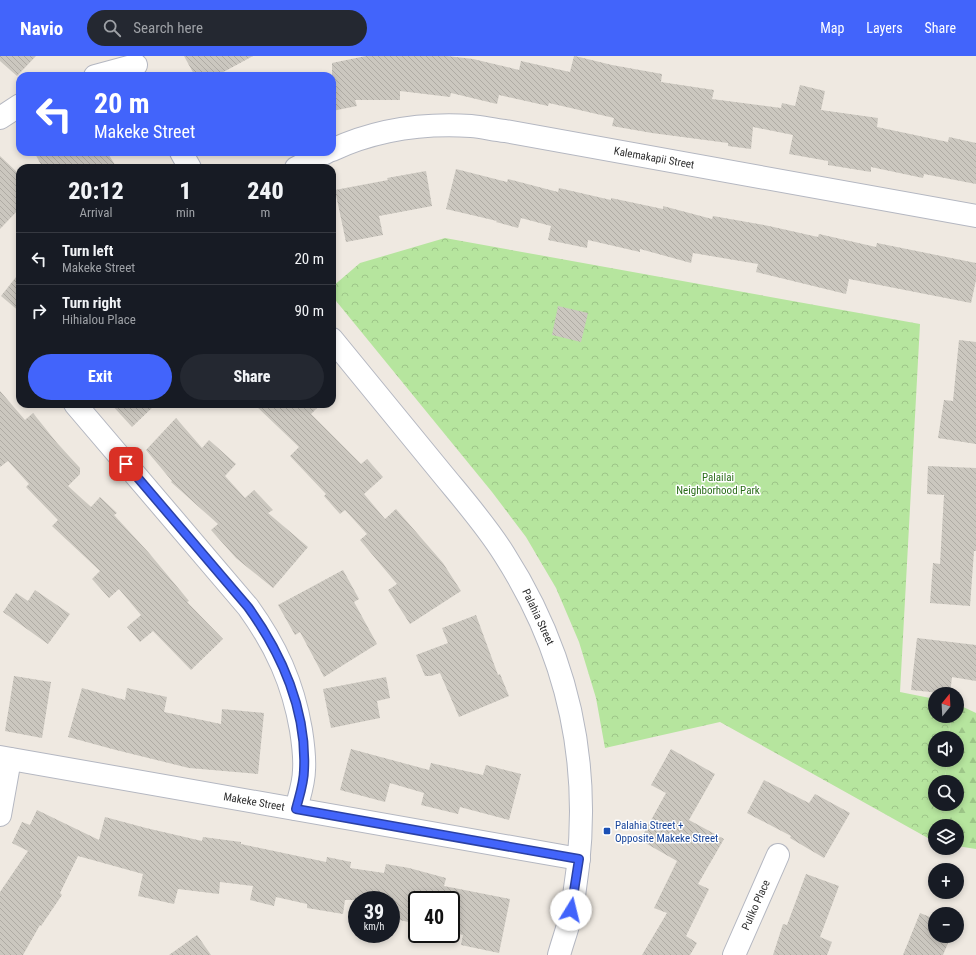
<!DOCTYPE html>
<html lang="en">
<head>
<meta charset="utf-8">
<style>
	body { margin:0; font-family:"Roboto Condensed",sans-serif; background:#242831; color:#f1f3f6; height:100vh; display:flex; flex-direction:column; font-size:15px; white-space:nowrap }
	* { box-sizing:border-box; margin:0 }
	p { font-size:13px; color:#9ea1a6 }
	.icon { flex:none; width:22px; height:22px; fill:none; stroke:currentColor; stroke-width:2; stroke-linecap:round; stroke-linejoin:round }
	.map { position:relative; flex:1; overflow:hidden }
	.sheet { position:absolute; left:16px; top:108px; width:320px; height:244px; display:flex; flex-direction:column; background:#171b24; border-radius:12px; box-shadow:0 2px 6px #0003 }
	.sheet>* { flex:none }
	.hud { position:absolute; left:16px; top:16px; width:320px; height:84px; border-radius:12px; box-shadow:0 2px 6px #0003; background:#4264fb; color:#fff; overflow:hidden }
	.needle { width:26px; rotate:18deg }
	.tools { position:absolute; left:928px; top:631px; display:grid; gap:8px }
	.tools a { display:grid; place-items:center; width:36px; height:36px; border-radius:50%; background:#171b24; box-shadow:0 2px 6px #0003; font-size:20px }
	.speed { position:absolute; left:348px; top:835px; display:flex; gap:8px; font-size:20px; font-weight:700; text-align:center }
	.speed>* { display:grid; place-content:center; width:52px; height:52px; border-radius:50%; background:#171b24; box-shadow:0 2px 6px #0003; line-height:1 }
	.speed small { font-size:10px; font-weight:400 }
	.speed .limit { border:2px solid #111; border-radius:6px; background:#fff; color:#111 }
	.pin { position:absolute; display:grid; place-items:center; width:34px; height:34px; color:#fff; margin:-17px; border-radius:8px; box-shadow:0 2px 6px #0006 }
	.me { position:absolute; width:44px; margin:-22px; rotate:9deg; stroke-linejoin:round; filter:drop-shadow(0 0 3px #0008) }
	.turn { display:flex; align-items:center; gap:14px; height:84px; padding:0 12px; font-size:18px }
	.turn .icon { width:52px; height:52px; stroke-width:2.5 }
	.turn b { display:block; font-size:28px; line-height:34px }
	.eta { display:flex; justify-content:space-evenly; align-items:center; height:68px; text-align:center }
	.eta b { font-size:24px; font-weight:800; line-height:28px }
	.cta { display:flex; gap:8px; margin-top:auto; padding:8px 12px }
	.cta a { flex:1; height:46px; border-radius:24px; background:#4264fb; color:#fff; font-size:16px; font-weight:800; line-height:46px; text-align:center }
	.cta a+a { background:#242831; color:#f1f3f6 }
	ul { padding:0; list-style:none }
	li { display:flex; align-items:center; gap:12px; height:52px; padding:0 12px; border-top:1px solid #363941 }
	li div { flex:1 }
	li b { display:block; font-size:15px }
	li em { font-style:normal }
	header { display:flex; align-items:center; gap:24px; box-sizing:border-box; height:56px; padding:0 20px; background:#4264fb; color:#fff }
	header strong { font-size:19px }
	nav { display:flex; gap:22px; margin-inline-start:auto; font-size:14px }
	.search { width:280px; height:36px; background:#242831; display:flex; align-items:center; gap:10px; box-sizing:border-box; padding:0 14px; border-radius:22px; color:#9ea1a6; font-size:15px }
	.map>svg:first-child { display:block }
</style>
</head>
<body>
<header>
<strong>Navio</strong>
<div class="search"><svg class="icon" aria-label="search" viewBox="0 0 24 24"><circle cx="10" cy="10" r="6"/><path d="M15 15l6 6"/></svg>Search here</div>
<nav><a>Map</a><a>Layers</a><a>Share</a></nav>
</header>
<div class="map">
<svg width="976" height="899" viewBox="0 0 976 899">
	<defs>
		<pattern id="forest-firs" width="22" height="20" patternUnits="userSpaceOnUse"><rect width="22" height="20" fill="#b6e59e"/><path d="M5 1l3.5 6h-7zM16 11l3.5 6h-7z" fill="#9dc588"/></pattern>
		<pattern id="park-crowns" width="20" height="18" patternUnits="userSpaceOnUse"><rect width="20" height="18" fill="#b6e59e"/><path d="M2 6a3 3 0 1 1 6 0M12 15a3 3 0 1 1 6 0" fill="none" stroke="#9dc588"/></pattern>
		<pattern id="building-back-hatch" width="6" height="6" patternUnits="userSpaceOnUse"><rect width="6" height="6" fill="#cbc7bf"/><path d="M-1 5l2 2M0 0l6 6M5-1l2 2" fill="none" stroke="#afaba4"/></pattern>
	</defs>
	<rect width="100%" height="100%" fill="#efe9e1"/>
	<polygon fill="url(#forest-firs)" points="957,648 976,657 976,793 957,790 957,770 941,770 943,748 957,748 957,726 945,726 947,704 957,704 957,682 949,682 951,660 957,660"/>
	<polygon fill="url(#park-crowns)" points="445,182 920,268 900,636 935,643 935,660 951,660 949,682 935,682 935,704 947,704 945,726 935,726 935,748 943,748 941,770 935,770 935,786 720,666 605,692 596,642 579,586 556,532 526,481 492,436 332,240 332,231 360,207"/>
	<g fill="url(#building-back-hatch)">
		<polygon points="0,0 36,0 17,20 0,5"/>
		<polygon points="184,0 253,0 216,20 195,20"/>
		<polygon points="366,0 447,0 473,3 519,14 521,5 570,16 574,0 575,0 612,9 662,18 661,26 714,34 712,43 781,52 782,47 795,50 800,29 825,35 821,54 878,62 877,71 948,86 949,81 976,87 976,128 924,118 923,122 871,111 871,116 828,109 828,105 789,98 793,79 753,71 751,93 728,90 728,87 652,77 612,70 614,62 549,47 548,50 499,39 497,48 451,37 450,41 400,35 400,44 355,44 357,50 332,55 332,7"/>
		<polygon points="34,96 107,96 117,112 43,112"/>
		<polygon points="0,100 20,119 20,152 0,173"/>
		<polygon points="456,113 507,126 508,123 558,136 559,132 611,144 611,142 663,153 663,150 712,163 713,160 769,170 818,181 819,178 876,191 877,187 976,207 976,224 971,247 849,223 846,238 756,216 758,208 693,197 691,207 640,193 640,196 588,184 587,192 548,184 551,170 521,162 518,172 496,166 497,165 446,153"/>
		<polygon points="426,115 432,150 379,160 383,179 346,186 335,134 388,124 387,122"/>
		<polygon points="20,216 20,256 1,240"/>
		<polygon points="558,250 588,257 581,286 552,279"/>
		<polygon points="959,284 976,286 976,388 938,382 944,344 953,345"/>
		<polygon points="0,335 25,364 33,357 57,387 80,412 80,418 68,430 91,451 100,441 117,457 114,459 149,497 189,545 187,546 223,583 191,614 153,575 140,586 127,571 141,559 119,533 109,542 92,523 100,515 52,470 58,464 26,431 29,428 8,405 0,411"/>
		<polygon points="111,348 156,348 132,371"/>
		<polygon points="254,348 321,348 311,358 361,408 367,403 383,421 364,438 385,463 396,453 443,507 461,535 410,568 388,534 397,528 360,484 367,478 345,454 340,458 324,440 326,438 290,400 299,391"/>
		<polygon points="176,362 202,392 209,384 236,408 225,420 245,442 254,434 273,454 268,457 308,491 273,532 236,502 211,474 218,468 171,426 172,425 146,394"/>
		<polygon points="928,410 976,412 976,495 974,495 970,550 930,547 933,507 940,508 944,439 927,438"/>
		<polygon points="343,514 359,543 354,546 377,588 324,621 300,576 295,579 278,549"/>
		<polygon points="35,534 70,558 48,588 3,556 16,537 28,545"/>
		<polygon points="476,559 498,619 500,618 509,640 459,661 440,617 431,620 425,620 416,599 448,587 442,572"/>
		<polygon points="917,582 976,589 976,625 952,621 950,638 911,634"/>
		<polygon points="14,620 51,626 42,682 5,675"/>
		<polygon points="386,621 390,642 377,645 380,662 331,672 323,633"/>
		<polygon points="82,632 125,644 127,632 167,641 164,656 221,668 222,653 264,657 258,718 189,712 116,694 68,681"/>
		<polygon points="351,693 429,714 431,707 483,719 486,709 521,718 509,764 460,751 458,758 421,749 424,737 390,727 385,746 340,734"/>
		<polygon points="671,693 715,718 689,764 724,783 698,828 709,833 686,880 697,887 690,899 642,899 667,857 654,852 677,805 640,784 666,737 651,729"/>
		<polygon points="764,724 809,747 815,738 850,757 824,802 790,782 791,780 747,757"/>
		<polygon points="37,754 99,784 105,761 146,772 202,785 203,781 241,786 241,788 326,806 327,801 351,806 350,812 384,817 386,808 409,812 446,822 444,830 510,843 499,897 461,889 463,879 451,876 451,844 417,844 417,868 391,862 391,844 345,844 343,858 307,852 307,848 276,841 274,850 250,844 253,830 220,826 219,838 178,833 174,848 138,840 143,818 78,800 60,837 62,839 41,870 40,869 23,899 0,899 0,836 28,795 12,787 22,766 30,769"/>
		<polygon points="806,818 839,830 820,881 832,886 827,899 773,899 783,868 787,869"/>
		<polygon points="920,857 935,863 935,880 951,880 943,899 903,899"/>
		<polygon points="197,879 211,899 169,899"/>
	</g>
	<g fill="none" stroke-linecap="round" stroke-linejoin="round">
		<defs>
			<g id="minor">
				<polyline points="95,20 136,9"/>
				<polyline points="0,62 20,49"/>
				<path d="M332 94C375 74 424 67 471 70 483 71 494 74 505 75L976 160"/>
				<polyline points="181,96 190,112"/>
				<polyline points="296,112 327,96"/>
				<path d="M332 283C368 327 404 371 440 415 462 442 486 469 504 498 577 612 597 734 569 866 566 877 562 888 559 899"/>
				<path d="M75 348 248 551C276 590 293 627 301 674 303 687 305 701 304 714 304 727 299 741 296 753"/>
				<polyline points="0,701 579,803"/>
				<polyline points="0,759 10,703"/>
				<polyline points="734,899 778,799"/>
			</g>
		</defs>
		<use href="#minor" stroke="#b4b7c1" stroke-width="24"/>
		<use href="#minor" stroke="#fff" stroke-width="22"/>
	</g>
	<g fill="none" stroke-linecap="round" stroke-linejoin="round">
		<defs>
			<path id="route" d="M126 408 248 551C282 598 307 655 304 714 304 727 299 741 296 753L579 803 571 854"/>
		</defs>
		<use href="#route" stroke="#2b41a3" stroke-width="10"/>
		<use href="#route" stroke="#4264fb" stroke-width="7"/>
	</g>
	<rect fill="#1a4fb4" stroke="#fff" stroke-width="1.5" x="603" y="771" width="8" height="8" rx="2"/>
	<g text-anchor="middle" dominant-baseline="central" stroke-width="3" stroke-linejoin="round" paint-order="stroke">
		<g font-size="11" fill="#2e2e2e" stroke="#fff">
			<text transform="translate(654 102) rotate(10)">Kalemakapii Street</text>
			<text transform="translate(538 561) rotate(65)">Palahia Street</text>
			<text transform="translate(254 746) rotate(10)">Makeke Street</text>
			<text transform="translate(756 849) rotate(-66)">Puliko Place</text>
		</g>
		<g font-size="11" fill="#2c6e1b" stroke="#fff">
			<text x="718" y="421">Palailai<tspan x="718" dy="13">Neighborhood Park</tspan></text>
		</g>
		<g font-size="11" fill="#164399" stroke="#fff" text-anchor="start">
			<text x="615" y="769">Palahia Street +<tspan x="615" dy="13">Opposite Makeke Street</tspan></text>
		</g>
	</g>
</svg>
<div class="tools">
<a><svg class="needle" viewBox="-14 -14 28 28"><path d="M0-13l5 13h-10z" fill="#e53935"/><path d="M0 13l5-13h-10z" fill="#9ea1a6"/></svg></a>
<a><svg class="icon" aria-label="sound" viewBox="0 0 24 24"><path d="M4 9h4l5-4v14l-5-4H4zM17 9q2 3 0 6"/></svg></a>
<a><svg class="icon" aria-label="search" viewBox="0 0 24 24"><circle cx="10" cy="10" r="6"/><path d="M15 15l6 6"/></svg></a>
<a><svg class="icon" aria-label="layers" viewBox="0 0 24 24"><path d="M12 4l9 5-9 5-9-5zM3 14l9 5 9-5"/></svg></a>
<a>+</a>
<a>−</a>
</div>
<div class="speed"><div>39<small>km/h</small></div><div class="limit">40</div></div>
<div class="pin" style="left:126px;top:408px;background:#d93025"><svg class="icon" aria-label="arrive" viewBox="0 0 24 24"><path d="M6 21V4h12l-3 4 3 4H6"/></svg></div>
<svg class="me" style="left:571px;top:854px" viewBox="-20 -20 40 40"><circle r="19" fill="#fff"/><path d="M0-13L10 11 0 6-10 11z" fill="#4264fb"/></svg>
<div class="hud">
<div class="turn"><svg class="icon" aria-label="left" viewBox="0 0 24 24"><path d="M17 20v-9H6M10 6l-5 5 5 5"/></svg><div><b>20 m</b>Makeke Street</div></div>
</div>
<section class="sheet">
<div class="eta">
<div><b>20:12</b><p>Arrival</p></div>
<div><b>1</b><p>min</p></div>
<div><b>240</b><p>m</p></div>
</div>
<ul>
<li><svg class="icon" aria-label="left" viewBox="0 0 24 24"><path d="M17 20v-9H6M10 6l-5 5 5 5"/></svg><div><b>Turn left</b><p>Makeke Street</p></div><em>20 m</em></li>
<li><svg class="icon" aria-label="right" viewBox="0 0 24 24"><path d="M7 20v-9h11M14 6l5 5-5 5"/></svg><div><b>Turn right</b><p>Hihialou Place</p></div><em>90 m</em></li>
</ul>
<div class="cta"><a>Exit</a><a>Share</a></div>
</section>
</div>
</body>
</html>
